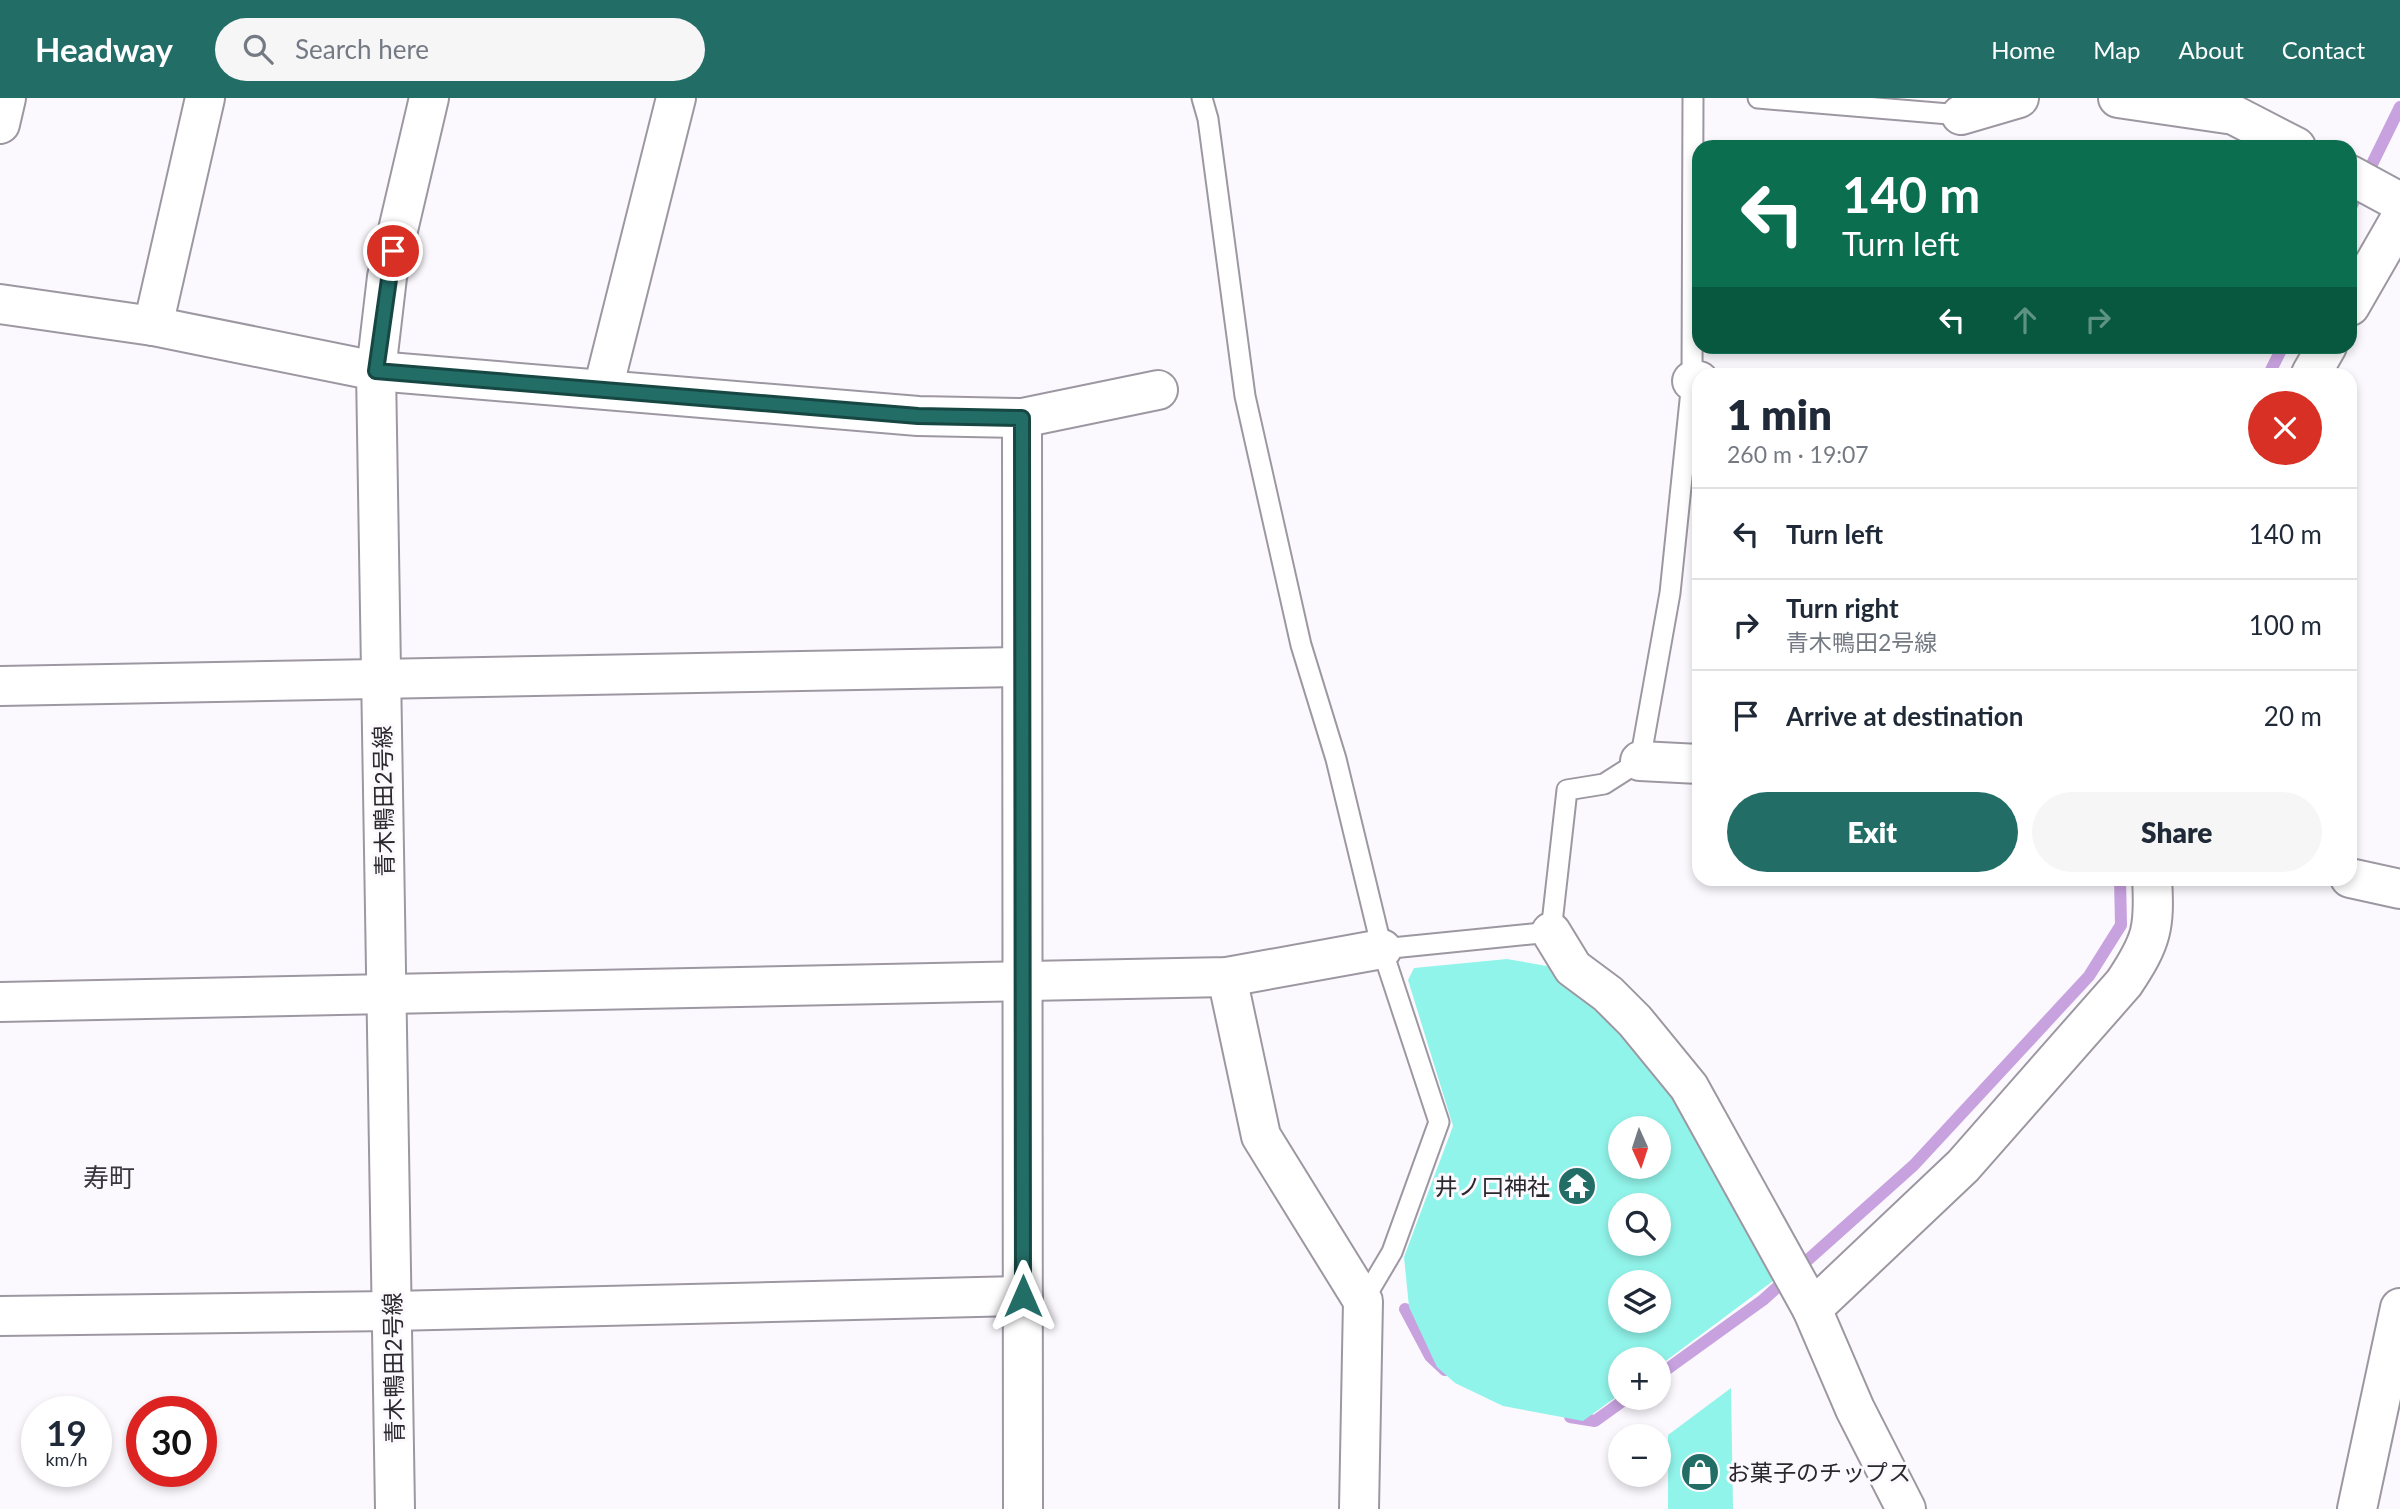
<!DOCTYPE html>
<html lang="en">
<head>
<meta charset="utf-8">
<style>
	body { margin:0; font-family:Lato,"Noto Sans JP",sans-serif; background:#f6f6f7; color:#1f2937; height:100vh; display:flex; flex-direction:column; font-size:26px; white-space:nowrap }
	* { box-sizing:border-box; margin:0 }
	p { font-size:23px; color:#747a83 }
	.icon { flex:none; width:38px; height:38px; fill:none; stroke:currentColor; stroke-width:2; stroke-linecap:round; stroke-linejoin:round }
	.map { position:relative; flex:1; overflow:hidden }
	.details { position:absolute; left:1692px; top:270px; width:665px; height:518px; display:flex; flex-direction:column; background:#fff; border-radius:21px; box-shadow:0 4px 10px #0003 }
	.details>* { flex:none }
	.banner { position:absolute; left:1692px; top:42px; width:665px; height:214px; border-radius:21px; box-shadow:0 4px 10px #0003; background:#0b6e4f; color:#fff; overflow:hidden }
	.needle { width:46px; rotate:177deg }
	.tools { position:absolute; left:1608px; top:1018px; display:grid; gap:14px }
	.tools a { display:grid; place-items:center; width:63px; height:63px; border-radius:50%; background:#fff; box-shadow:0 4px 10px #0003; font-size:35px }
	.speed { position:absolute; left:21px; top:1298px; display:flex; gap:14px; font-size:35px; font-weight:700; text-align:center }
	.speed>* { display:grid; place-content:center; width:91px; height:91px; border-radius:50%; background:#fff; box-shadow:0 4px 10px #0003; line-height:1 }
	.speed small { font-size:18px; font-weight:400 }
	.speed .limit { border:10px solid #d22; background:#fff; color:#111 }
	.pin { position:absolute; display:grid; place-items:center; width:60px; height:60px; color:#fff; margin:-30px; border:4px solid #fff; border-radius:50%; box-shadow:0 2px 7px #0007 }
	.me { position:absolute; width:77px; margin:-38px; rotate:0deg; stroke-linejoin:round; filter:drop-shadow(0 0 5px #0008) }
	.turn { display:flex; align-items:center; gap:24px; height:147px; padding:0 35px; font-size:32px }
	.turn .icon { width:91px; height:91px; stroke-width:2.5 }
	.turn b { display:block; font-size:49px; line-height:60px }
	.lanes { display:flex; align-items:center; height:66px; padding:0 35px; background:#0003; justify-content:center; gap:35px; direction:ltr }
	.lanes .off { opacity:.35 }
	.round { display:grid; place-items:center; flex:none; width:74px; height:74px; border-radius:37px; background:#f6f6f7 }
	.head { display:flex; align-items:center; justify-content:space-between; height:119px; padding:0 35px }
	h1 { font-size:42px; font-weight:800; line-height:52px }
	.primary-button { display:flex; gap:14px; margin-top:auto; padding:14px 35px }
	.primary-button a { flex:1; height:80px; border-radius:42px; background:#236d67; color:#fff; font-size:28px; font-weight:800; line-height:80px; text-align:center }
	.primary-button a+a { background:#f6f6f7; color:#1f2937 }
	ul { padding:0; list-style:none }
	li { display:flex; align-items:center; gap:21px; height:91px; padding:0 35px; border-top:2px solid #e0e1e3 }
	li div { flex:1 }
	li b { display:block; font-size:26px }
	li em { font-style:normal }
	header { display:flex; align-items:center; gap:42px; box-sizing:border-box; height:98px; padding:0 35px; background:#236d67; color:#fff }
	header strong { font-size:33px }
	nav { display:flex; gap:38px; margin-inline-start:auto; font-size:24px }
	.search { width:490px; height:63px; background:#f6f6f7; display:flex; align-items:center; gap:18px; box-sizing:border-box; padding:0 24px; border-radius:38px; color:#747a83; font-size:26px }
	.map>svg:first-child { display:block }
</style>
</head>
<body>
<header>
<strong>Headway</strong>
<div class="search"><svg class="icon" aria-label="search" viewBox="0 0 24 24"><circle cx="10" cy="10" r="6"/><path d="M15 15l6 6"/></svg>Search here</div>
<nav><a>Home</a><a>Map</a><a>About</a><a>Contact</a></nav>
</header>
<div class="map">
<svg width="2400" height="1411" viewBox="0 0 2400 1411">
	<rect width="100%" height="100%" fill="#fcf9fe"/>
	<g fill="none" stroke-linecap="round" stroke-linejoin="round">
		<g stroke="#c7a2df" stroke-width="12">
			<polyline points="2350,111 2400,9"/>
			<polyline points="2269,276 2283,248"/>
			<polyline points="1405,1211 1430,1258 1445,1272"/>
			<polyline points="1659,1277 1763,1202 1914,1067 2089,878 2121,827 2120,780"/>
			<polyline points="1570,1319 1595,1323 1627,1300"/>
		</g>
	</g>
	<g fill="#91f4ea" fill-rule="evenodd">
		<path d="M1507 861 1547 868 1588 896 1680 1001 1773 1183 1659 1268V1262H1620V1296L1583 1323 1503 1308 1455 1285 1437 1269 1409 1209 1404 1159 1453 1028 1408 882 1414 870ZM1620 1031H1659V1069H1620ZM1620 1108H1659V1146H1620ZM1620 1185H1659V1223H1620Z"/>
		<polygon points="1731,1290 1733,1411 1668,1411 1668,1337"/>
	</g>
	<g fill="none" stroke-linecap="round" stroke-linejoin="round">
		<defs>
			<g id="lane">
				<polyline points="1202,0 1208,21 1245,298 1301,547 1336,661 1382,851 1439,1024 1392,1154 1363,1203"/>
				<polyline points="1758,0 1961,17"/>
				<polyline points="1382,851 1551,834 1567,692 1604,686 1640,663 1670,495 1692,283 1693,0"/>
			</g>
			<g id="street">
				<polyline points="2118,0 2234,17 2296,49"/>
				<polyline points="1961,17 2019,0"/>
				<polyline points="0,26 6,0"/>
				<polyline points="2350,77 2400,104"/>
				<polyline points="0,206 153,228 376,273 918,318 1022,320 1158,292"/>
				<polyline points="2350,208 2400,121"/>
				<polyline points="153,228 205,0"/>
				<polyline points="2311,276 2327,248"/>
				<polyline points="1692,283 1699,283"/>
				<polyline points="603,291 676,0"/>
				<polyline points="1022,320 1023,1411"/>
				<polyline points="0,588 1022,569"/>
				<polyline points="1640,663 1699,666"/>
				<polyline points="2350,780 2400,791"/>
				<polyline points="1551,834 1573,870 1608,896 1635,923 1689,989 1812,1211"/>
				<polyline points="1227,879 1261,1038 1363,1203 1359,1411"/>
				<polyline points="0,904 1227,879 1382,851"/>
				<polyline points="0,1218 392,1213 1023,1198"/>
				<polyline points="395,1411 376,273 387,179 429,0"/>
				<path d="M1906 1411 1855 1311 1812 1211 1963 1068 2124 885C2152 843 2155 830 2152 780"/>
				<polyline points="2357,1411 2400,1210"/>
			</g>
		</defs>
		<use href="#lane" stroke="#9d97a2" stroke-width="23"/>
		<use href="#street" stroke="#9d97a2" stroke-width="42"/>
		<use href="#lane" stroke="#fff" stroke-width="19"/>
		<use href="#street" stroke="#fff" stroke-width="38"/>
	</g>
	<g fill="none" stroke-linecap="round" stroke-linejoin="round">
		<defs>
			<polyline id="route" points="393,153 376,273 918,318 1022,320 1023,1198"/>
		</defs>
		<use href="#route" stroke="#174743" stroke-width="18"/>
		<use href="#route" stroke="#236d67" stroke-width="12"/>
	</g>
	<defs>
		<symbol id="temple-disc" viewBox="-11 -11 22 22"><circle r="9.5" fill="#236d67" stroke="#fcf9fe"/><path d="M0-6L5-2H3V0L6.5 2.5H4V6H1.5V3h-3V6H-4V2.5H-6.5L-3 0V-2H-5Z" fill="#fff"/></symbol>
		<symbol id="shop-disc" viewBox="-11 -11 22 22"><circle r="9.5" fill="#236d67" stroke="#fcf9fe"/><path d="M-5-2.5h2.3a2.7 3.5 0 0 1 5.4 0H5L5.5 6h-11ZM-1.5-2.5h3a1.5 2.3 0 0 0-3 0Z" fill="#fff"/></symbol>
	</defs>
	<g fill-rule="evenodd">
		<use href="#temple-disc" x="1555" y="1066" width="44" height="44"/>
		<use href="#shop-disc" x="1678" y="1352" width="44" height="44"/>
	</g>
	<g text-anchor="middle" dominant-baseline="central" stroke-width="6" stroke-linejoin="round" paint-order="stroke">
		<g font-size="23" fill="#2b282d" stroke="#fcf9fe">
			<text transform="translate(383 703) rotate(-91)">青木鴨田2号線</text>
			<text transform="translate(393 1270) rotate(-91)">青木鴨田2号線</text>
		</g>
		<g font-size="23" fill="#2b282d" stroke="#fcf9fe" text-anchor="end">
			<text x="1550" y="1088">井ノ口神社</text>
			<text x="1727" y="1374" text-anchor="start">お菓子のチップス</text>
		</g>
		<g font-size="26" fill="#3b353e" stroke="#fcf9fe">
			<text x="109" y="1079">寿町</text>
		</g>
	</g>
</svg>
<div class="tools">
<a><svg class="needle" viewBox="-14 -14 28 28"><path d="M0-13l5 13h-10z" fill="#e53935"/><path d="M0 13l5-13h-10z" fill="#747a83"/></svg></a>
<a><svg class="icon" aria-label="search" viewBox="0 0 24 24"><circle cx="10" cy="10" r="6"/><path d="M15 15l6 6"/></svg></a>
<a><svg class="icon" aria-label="layers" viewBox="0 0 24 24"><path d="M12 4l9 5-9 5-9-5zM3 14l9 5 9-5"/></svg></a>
<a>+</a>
<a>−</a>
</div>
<div class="speed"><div>19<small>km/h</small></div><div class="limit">30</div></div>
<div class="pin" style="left:393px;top:153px;background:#d93025"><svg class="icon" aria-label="arrive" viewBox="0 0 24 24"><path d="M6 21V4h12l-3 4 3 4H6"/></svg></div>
<svg class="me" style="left:1023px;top:1198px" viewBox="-20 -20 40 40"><path d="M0-17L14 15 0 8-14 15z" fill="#236d67" stroke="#fff" stroke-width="4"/></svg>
<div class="banner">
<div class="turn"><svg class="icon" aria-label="left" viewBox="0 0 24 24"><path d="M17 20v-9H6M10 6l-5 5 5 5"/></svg><div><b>140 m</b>Turn left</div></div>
<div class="lanes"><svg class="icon" aria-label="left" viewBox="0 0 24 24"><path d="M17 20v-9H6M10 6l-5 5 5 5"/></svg><svg class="icon off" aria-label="ahead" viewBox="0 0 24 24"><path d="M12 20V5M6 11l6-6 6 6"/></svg><svg class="icon off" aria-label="right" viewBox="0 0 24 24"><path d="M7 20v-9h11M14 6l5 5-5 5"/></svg></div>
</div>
<section class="details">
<div class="head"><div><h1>1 min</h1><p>260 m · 19:07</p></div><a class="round" style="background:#d93025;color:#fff"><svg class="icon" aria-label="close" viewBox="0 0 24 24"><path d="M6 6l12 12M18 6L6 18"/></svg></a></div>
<ul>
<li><svg class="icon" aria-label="left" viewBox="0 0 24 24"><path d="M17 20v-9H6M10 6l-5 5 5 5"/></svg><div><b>Turn left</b></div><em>140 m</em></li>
<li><svg class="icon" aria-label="right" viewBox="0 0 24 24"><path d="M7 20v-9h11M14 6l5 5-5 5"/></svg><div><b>Turn right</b><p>青木鴨田2号線</p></div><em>100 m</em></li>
<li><svg class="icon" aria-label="arrive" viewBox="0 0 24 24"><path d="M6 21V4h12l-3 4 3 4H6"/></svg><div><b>Arrive at destination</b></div><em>20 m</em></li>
</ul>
<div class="primary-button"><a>Exit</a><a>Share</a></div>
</section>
</div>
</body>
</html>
